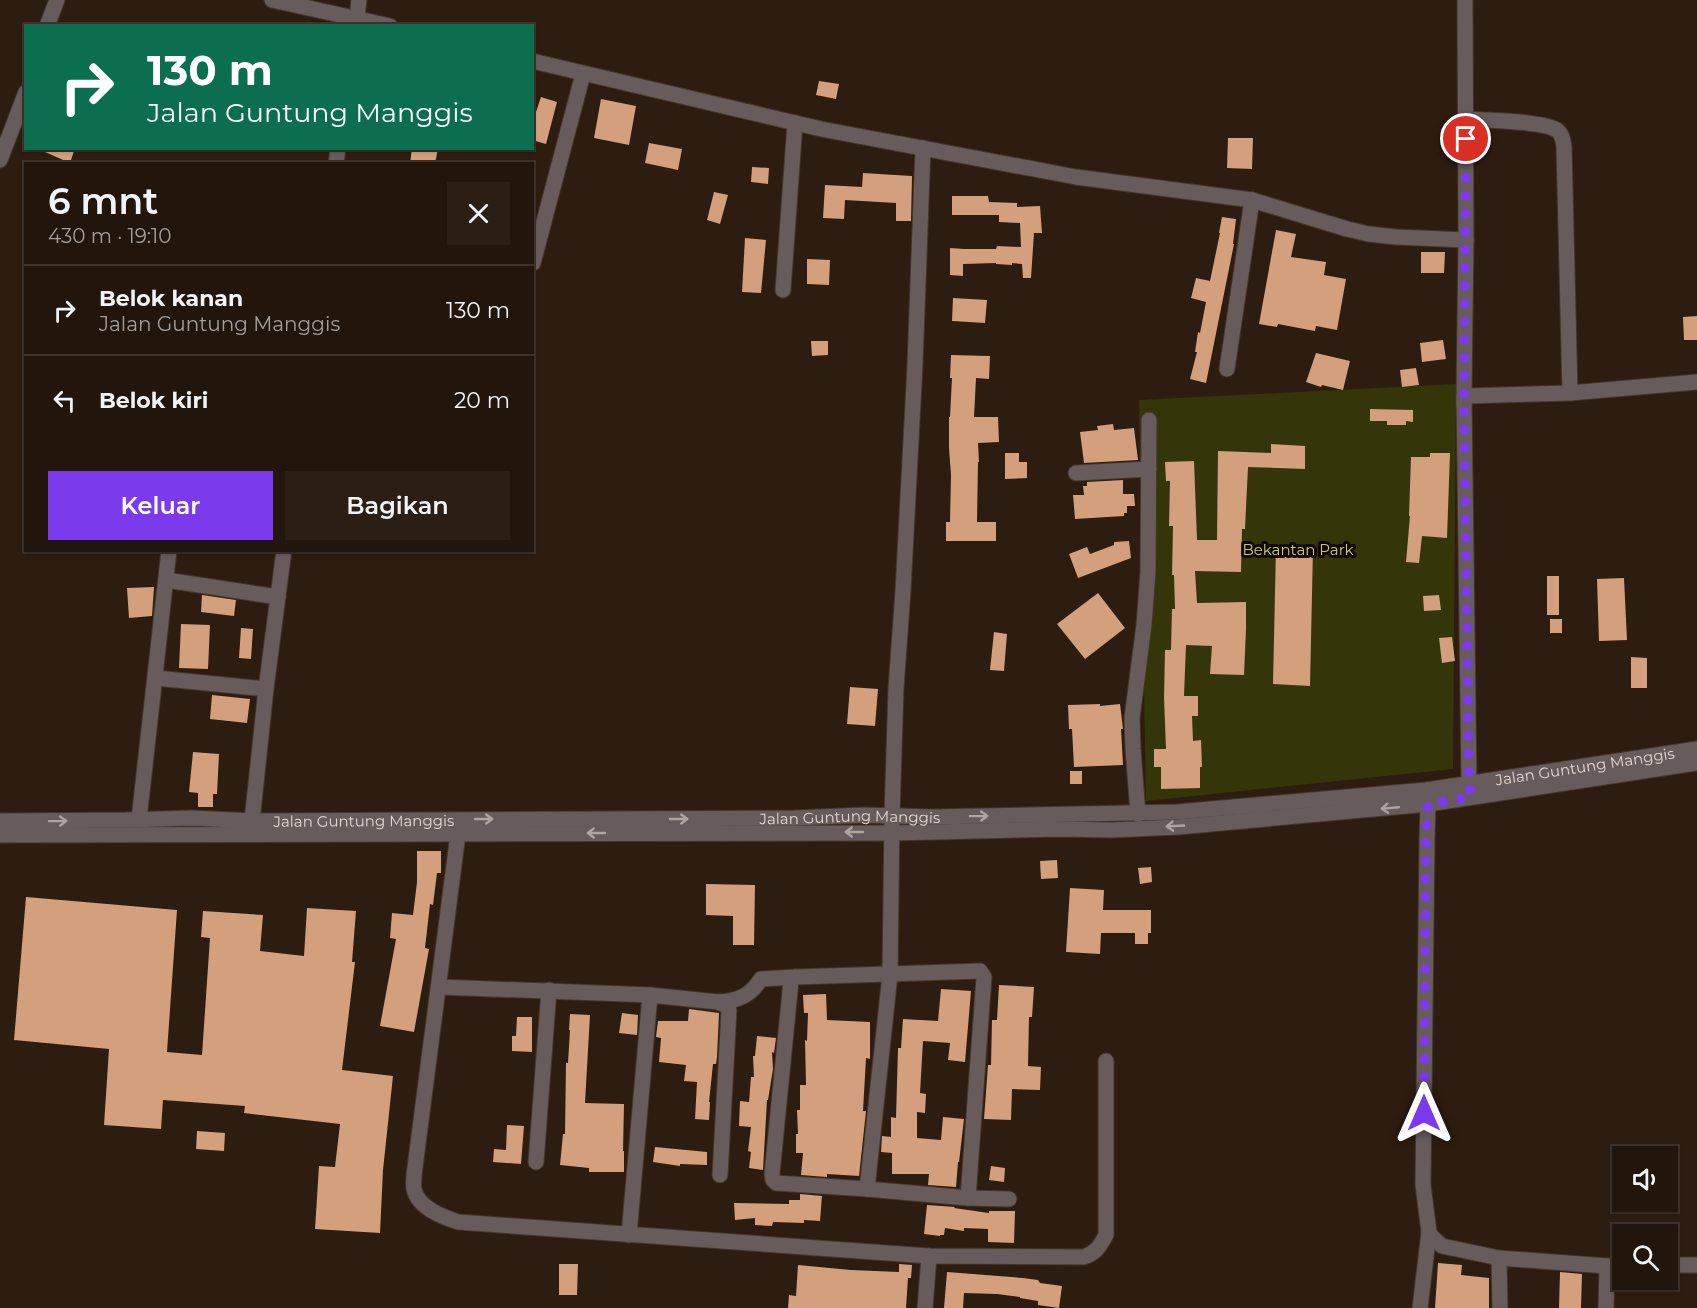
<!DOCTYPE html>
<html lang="id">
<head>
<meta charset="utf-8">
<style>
	body { margin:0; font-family:Montserrat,sans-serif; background:#2a1e15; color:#f1f3f6; height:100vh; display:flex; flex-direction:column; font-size:22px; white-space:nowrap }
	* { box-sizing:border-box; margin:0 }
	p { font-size:20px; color:#a29f9d }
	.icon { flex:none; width:33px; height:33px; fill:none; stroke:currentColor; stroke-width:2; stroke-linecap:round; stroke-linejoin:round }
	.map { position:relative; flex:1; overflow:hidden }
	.side { position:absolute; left:24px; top:162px; width:510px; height:390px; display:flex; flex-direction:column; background:#22150c; border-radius:0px; box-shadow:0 2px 4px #0004,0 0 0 2px #3f342d }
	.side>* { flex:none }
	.top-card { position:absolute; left:24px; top:24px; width:510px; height:126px; border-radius:0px; box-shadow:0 2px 4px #0004,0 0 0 2px #3f342d; background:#0b6e4f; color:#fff; overflow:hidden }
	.tools { position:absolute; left:1612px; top:1146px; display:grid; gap:12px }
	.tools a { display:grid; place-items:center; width:66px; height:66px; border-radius:0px; background:#22150c; box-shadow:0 2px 4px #0004,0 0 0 2px #3f342d; font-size:30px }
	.pin { position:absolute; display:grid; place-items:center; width:51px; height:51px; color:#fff; margin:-26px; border:3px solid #fff; border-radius:50%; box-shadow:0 2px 6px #0007 }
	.me { position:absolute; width:66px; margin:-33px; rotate:0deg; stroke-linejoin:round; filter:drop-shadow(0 0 4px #0008) }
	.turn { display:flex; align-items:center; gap:21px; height:126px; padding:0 24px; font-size:27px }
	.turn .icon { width:78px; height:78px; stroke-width:2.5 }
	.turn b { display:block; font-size:42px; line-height:51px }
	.round { display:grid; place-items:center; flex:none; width:63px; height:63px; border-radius:0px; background:#2a1e15 }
	.summary { display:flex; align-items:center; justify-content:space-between; height:102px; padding:0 24px }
	h1 { font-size:36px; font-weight:600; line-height:45px }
	.button { display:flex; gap:12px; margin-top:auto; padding:12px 24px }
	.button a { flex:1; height:69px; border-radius:0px; background:#7c3aed; color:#fff; font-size:24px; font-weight:600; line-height:69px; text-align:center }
	.button a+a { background:#2a1e15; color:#f1f3f6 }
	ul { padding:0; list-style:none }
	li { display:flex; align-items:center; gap:18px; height:90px; padding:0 24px; border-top:2px solid #3f342d }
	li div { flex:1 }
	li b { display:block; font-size:22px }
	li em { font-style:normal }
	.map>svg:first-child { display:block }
</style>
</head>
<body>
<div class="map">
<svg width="1697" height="1308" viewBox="0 0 1697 1308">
	<rect width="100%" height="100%" fill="#2d1c10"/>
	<polygon fill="#34360a" points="1456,384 1453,769 1146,801 1139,400"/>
	<g fill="#d39f7d">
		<polygon points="819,81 839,84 836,99 816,95"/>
		<polygon points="541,97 557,102 546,144 532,140 532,124"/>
		<polygon points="601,99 636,106 629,145 594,138"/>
		<polygon points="1228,138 1253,138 1252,169 1227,168"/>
		<polygon points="649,143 682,149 678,170 645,163"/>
		<polygon points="36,148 75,148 70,163"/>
		<polygon points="412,148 438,148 435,164 410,164"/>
		<polygon points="752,167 769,168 768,184 751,182"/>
		<polygon points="863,173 912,176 911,221 896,221 896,203 845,200 844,219 823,218 825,185 862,187"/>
		<polygon points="714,192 728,195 720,224 707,220"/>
		<polygon points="952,196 988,196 989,202 1017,203 1017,207 1040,206 1042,233 1034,233 1031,278 1023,278 1022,264 1012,263 1012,265 996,264 996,263 963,264 963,276 950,275 950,248 964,249 996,249 997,246 1021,247 1020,223 999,222 999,215 952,215"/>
		<polygon points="1222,217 1236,219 1233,244 1234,244 1206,383 1190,379 1197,352 1195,352 1198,332 1200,333 1206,302 1191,298 1196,278 1210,281 1220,233 1219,233"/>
		<polygon points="1276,230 1296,234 1291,257 1326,262 1324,275 1346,279 1337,330 1316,326 1315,331 1278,324 1277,327 1259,324"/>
		<polygon points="745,238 766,240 761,293 742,292"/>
		<polygon points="1421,252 1445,252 1444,273 1421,273"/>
		<polygon points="807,259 830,260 829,285 807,284"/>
		<polygon points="953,298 987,300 985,323 952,321"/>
		<polygon points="1697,316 1697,340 1684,340 1683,317"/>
		<polygon points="1443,340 1446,359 1422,362 1420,343"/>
		<polygon points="811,341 828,341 828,355 812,356"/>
		<polygon points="1316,353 1350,361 1343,390 1322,385 1321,387 1306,382"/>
		<polygon points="951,355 990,356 989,379 976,378 974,417 998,417 999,442 978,443 979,462 978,462 977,522 996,522 996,541 946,541 946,522 950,522 951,475 949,448 949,417 950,417 952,378 950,378"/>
		<polygon points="1416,368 1419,385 1402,387 1400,370"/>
		<polygon points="1370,409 1413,410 1413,422 1406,421 1406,425 1387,425 1387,421 1370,421"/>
		<polygon points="1113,424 1114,430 1134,428 1138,460 1084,463 1080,432 1098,430 1097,426"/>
		<polygon points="1271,444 1305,446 1305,469 1248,467 1245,529 1242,529 1241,572 1195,571 1197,603 1246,602 1246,629 1244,675 1210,674 1212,646 1186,645 1184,696 1198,696 1198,716 1192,716 1193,741 1201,740 1202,767 1200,767 1200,788 1161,789 1161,767 1154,767 1154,749 1166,749 1164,698 1165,650 1171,650 1172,609 1175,609 1174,575 1172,575 1173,526 1169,526 1170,481 1166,481 1165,462 1194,461 1197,540 1217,540 1218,451 1271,453"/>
		<polygon points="1005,453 1019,453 1019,462 1027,462 1027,478 1005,479"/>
		<polygon points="1430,453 1450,453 1447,538 1422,536 1419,563 1406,562 1410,516 1409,516 1411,457 1430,457"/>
		<polygon points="1123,480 1123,494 1134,494 1135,506 1127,506 1127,513 1124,513 1124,516 1075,519 1073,495 1084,495 1083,486 1087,486 1087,482"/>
		<polygon points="1129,541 1131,558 1078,578 1069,554 1087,547 1090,554 1114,545 1114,542"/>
		<polygon points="1276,547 1313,548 1310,686 1273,684"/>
		<rect x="1547" y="576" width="12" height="39"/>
		<polygon points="1624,578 1627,640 1599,641 1597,579"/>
		<polygon points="154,587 152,616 129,618 127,588"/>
		<polygon points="1098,593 1125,628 1085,659 1057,624"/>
		<polygon points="202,595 236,600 234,616 201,612"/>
		<polygon points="1439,595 1441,610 1424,611 1423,596"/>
		<rect x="1550" y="619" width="12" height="14"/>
		<polygon points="181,624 210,625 208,669 179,668"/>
		<polygon points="241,628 253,629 251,659 239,658"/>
		<polygon points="994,632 1007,634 1004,671 990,670"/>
		<polygon points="1452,637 1455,661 1442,663 1439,638"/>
		<polygon points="1631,657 1647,658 1647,688 1631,688"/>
		<polygon points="850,687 878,689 875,726 847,724"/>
		<polygon points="212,695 250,699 247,723 210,719"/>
		<polygon points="1100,704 1100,706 1120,704 1123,729 1121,729 1123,765 1074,767 1072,729 1069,729 1068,705"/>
		<polygon points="193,752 219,754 217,794 213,794 213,807 198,807 198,793 189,792"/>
		<rect x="1070" y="771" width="12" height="13"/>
		<polygon points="417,851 441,851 441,873 437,873 433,905 430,904 425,948 429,949 414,1032 380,1026 396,939 390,938 392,913 413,915 417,882"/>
		<polygon points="1057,860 1058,878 1041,879 1040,861"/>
		<polygon points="1151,867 1152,882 1140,884 1138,868"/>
		<polygon points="706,884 755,885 754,945 733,945 733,916 706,915"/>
		<polygon points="1070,888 1104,890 1103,910 1151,910 1151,933 1148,933 1148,944 1135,944 1135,933 1101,933 1100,954 1066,952"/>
		<polygon points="26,897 177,910 167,1052 202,1055 210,938 201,937 203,911 263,915 260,951 304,956 307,908 356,911 352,962 355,962 342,1070 393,1076 383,1170 380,1233 315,1229 319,1166 335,1167 340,1124 244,1113 245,1106 163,1100 161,1129 104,1125 109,1049 14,1040"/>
		<polygon points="999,985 1034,987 1032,1017 1029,1017 1028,1066 1041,1067 1040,1090 1012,1089 1011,1120 984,1119 988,1065 991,1065 992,1020 997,1020"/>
		<polygon points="941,989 971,991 965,1062 948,1060 950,1043 923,1041 920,1093 926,1094 925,1113 917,1112 917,1138 941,1140 943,1117 964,1119 959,1162 958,1162 956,1187 928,1185 929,1174 892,1174 892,1153 881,1152 882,1136 891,1137 891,1117 896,1118 898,1048 901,1048 903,1019 938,1021"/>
		<polygon points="826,994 827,1020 870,1022 870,1059 866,1058 863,1111 866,1111 859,1176 827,1174 827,1177 801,1175 803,1153 796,1153 796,1134 798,1134 797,1110 800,1110 800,1085 806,1085 805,1040 807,1041 808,1013 804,1013 803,995"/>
		<polygon points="689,1009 719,1013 717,1057 716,1064 713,1064 709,1102 710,1102 709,1120 695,1119 697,1082 684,1081 686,1065 659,1062 661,1038 656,1037 658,1021 688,1021"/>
		<polygon points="622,1013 638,1015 637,1035 619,1033"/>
		<polygon points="570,1014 590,1015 585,1103 624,1104 623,1151 624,1151 624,1172 589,1172 589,1168 560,1165 563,1134 565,1134 566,1063 568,1063 570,1030 569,1030"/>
		<polygon points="517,1017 532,1017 532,1052 512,1051 512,1036 516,1036"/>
		<polygon points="757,1036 776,1038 774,1053 772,1052 773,1069 768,1100 767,1100 763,1170 749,1168 751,1152 748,1151 751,1127 739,1126 740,1101 749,1102 751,1077 754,1077 753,1056 755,1056"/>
		<polygon points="507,1125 524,1126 521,1164 493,1162 494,1149 506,1150"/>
		<polygon points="197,1131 225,1133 224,1151 196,1149"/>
		<polygon points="655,1147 707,1152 707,1165 680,1164 680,1166 653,1162"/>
		<polygon points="991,1166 1005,1168 1004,1182 989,1180"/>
		<polygon points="800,1194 822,1196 820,1221 804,1220 804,1223 773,1222 772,1226 755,1225 755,1218 735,1220 734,1203 789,1204 789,1200 800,1200"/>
		<polygon points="927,1205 955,1207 954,1208 989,1213 989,1211 1015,1211 1014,1243 988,1242 988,1229 964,1228 964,1231 945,1228 944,1235 940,1235 940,1236 924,1234"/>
		<polygon points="1438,1263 1462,1265 1461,1275 1489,1278 1489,1308 1435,1308"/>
		<polygon points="559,1264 578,1264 577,1295 559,1295"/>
		<polygon points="899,1264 912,1265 911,1278 908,1278 906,1308 788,1308 789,1295 796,1296 798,1265 851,1270 899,1272"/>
		<polygon points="947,1272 1023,1278 1038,1280 1040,1283 1062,1286 1059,1308 1038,1305 1038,1301 1020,1298 1020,1297 997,1294 964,1293 963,1308 944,1308"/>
		<polygon points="1560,1272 1582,1274 1581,1308 1559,1308"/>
	</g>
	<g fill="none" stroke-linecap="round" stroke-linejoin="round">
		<defs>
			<g id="minor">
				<polyline points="272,0 390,26"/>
				<polyline points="1465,0 1466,240 1464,396 1469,783 1471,795"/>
				<polyline points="47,26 57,0"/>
				<polyline points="356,26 359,0"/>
				<polyline points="532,61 821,129 1076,177 1252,200 1347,229 1369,234 1396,237 1466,240"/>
				<path d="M1466 119C1485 120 1543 121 1557 130 1563 135 1563 141 1564 147L1570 393"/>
				<polyline points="923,148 915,365 903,591 896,688 892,815 890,975 867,1189 968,1198 1009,1199"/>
				<polyline points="0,160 26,92"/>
				<polyline points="336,164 338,148"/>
				<polyline points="533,263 583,74"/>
				<polyline points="783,290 795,123"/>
				<polyline points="1227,369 1252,200"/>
				<polyline points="1464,406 1464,396 1570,393 1697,382"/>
				<polyline points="1076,473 1149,469"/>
				<polyline points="166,580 278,597"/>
				<polyline points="156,678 266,689"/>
				<polyline points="1428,804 1427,840 1423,1185 1429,1232 1432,1237 1442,1246 1499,1258 1607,1266 1623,1266"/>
				<polyline points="1138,814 1133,749 1132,718 1144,625 1148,572 1149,420"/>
				<polyline points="139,819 169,550"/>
				<polyline points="252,821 266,689 284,550"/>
				<path d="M458 834 414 1175C414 1179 413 1185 414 1189 418 1208 443 1217 458 1222L929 1256 1084 1257C1096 1253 1100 1246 1106 1235V1061"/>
				<polyline points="439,987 650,995 718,1002 725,1005 729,1010 720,1175"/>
				<path d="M718 1002C738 1001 750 996 761 979L795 977"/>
				<polyline points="536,1162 549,990"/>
				<polyline points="867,1189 776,1183 773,1180 772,1174 791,981 795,977 980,971 984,977 968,1198"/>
				<polyline points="629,1235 650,995"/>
				<polyline points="1499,1258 1500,1308"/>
				<polyline points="1668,1265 1697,1265"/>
				<polyline points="925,1308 929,1256"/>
				<polyline points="1420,1308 1429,1232"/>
				<polyline points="1606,1308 1607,1266"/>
			</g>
			<g id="tertiary">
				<path id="s1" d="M0 821 126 820 192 818 252 821 794 818 864 815 933 817 1177 812 1426 790 1697 749"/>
				<polyline points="0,835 893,833 1061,829 1112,830 1178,827 1428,804 1697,763"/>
			</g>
		</defs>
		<use href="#minor" stroke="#46362a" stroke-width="17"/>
		<use href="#tertiary" stroke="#46362a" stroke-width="17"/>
		<use href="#minor" stroke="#675b5c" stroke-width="15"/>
		<use href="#tertiary" stroke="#675b5c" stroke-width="15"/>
	</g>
	<defs><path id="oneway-shaft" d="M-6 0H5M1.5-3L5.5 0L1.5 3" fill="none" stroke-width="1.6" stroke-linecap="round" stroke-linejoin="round" transform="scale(1.5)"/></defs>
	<g stroke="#b0a4a0">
		<use href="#oneway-shaft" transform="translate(1390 808) rotate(175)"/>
		<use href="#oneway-shaft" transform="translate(979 816) rotate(-1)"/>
		<use href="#oneway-shaft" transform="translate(484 819)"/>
		<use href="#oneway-shaft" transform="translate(679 819)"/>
		<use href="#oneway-shaft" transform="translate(58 821) rotate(-1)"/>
		<use href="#oneway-shaft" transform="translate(1175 826) rotate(177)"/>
		<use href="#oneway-shaft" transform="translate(854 832) rotate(180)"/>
		<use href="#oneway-shaft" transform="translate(596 833) rotate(180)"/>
	</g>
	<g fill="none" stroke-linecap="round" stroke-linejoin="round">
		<polyline stroke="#7c3aed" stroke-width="10" stroke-dasharray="0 18" points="1424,1113 1426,840 1428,804 1471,797 1469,783 1464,396 1466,139"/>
	</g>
	<g text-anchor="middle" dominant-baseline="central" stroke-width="6" stroke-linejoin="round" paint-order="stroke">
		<g font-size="15" fill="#c6cc77" stroke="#100804">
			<text x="1298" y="549">Bekantan Park</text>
		</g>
		<g font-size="15" fill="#e1d5cd" stroke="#100804">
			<text stroke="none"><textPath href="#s1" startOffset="1588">Jalan Guntung Manggis</textPath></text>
			<text stroke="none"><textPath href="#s1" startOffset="850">Jalan Guntung Manggis</textPath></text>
			<text stroke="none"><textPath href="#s1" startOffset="364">Jalan Guntung Manggis</textPath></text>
		</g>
	</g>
</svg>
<div class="tools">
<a><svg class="icon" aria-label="sound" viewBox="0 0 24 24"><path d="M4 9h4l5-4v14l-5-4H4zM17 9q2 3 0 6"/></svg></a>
<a><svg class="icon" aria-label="search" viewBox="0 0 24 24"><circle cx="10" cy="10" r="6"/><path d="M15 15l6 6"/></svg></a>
</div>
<div class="pin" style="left:1466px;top:139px;background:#d93025"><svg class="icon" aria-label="arrive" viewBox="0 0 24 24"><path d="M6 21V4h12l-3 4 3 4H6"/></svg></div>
<svg class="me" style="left:1424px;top:1113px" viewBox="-20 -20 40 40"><path d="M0-17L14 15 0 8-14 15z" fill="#7c3aed" stroke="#fff" stroke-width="4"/></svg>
<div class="top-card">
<div class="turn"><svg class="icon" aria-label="right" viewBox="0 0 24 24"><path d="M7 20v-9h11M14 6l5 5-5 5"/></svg><div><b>130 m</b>Jalan Guntung Manggis</div></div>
</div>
<section class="side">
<div class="summary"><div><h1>6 mnt</h1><p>430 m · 19:10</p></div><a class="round"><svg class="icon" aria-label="close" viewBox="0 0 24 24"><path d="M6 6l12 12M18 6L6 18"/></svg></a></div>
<ul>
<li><svg class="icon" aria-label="right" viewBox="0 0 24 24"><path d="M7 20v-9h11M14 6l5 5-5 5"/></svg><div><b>Belok kanan</b><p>Jalan Guntung Manggis</p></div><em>130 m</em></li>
<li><svg class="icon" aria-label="left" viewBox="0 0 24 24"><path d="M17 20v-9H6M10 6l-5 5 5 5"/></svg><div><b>Belok kiri</b></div><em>20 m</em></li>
</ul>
<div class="button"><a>Keluar</a><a>Bagikan</a></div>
</section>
</div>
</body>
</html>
